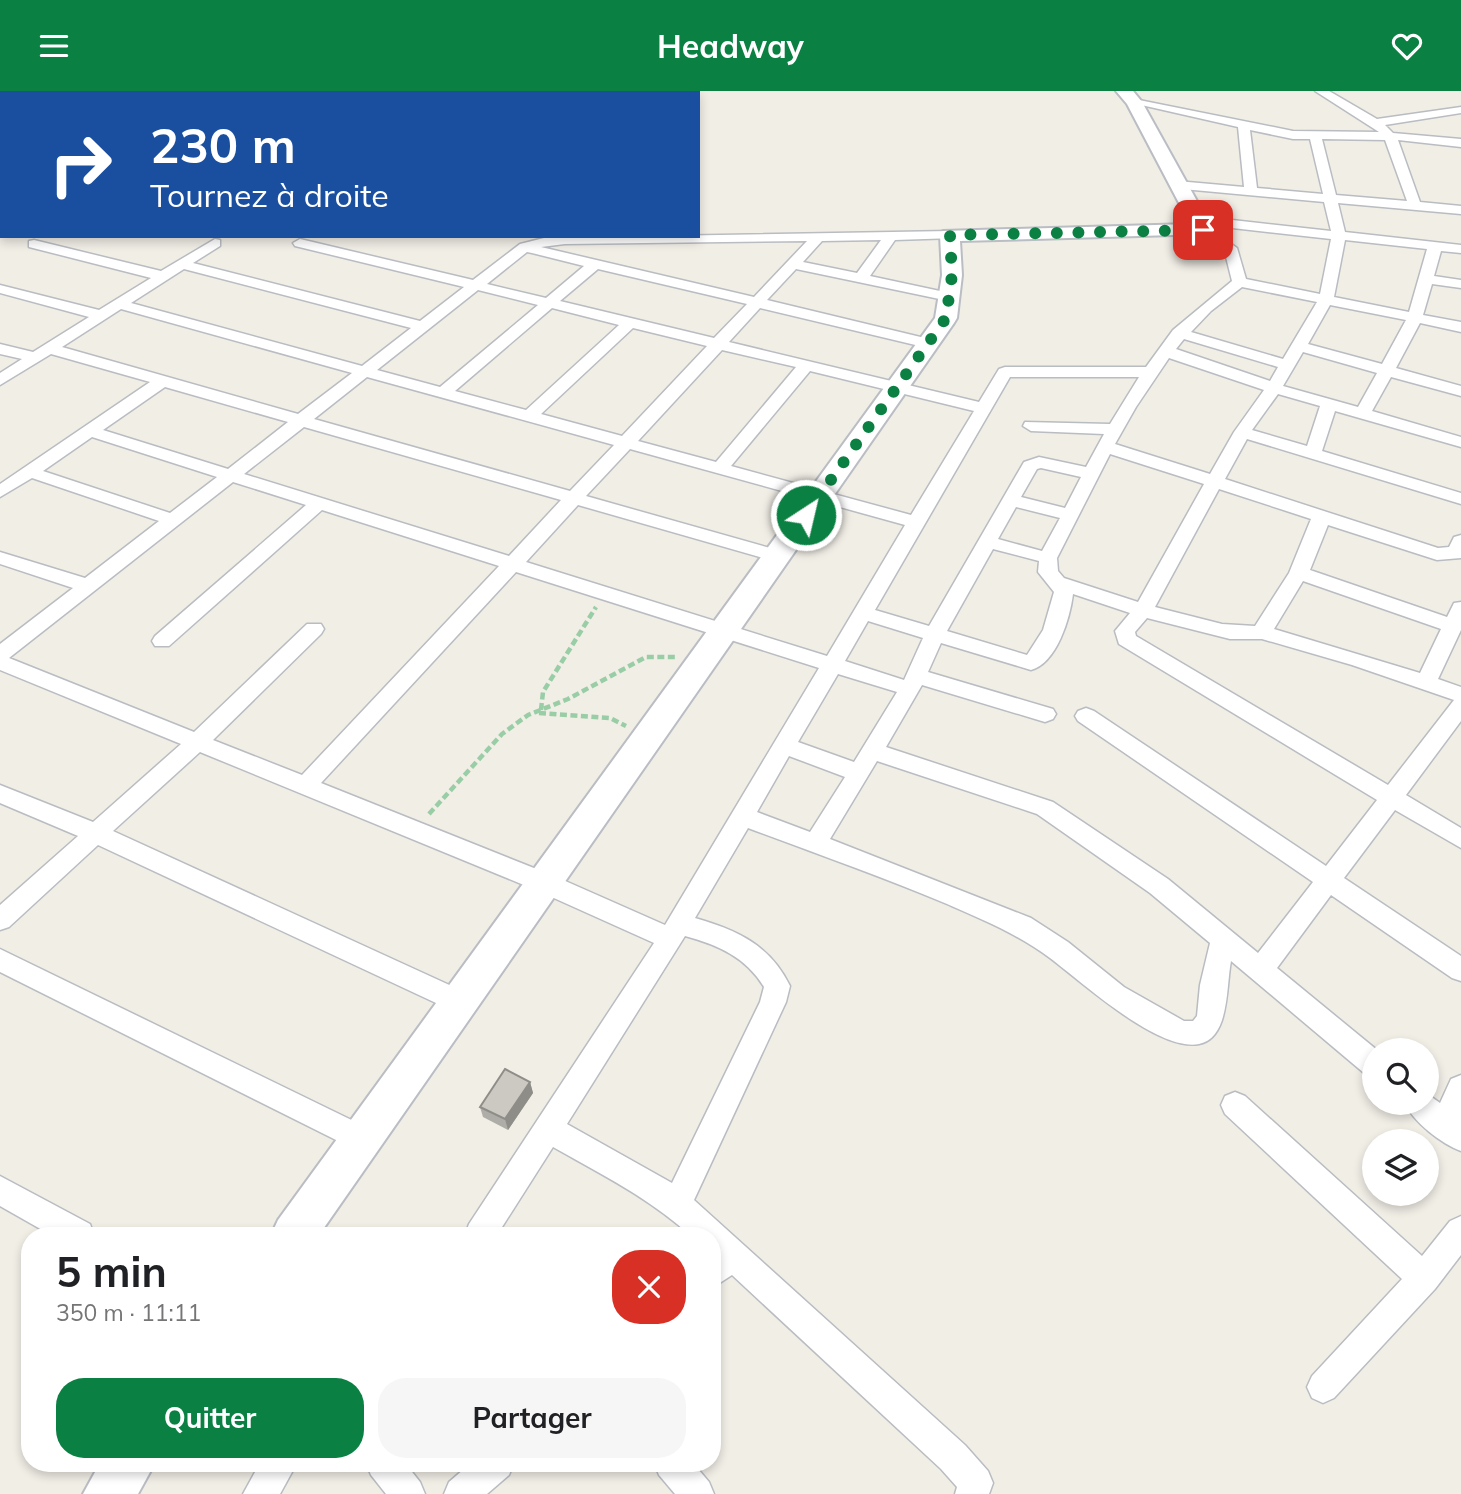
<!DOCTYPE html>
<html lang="fr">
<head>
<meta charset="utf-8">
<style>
	body { margin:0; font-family:Mulish,sans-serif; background:#f6f6f6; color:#202124; height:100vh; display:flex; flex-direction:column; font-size:26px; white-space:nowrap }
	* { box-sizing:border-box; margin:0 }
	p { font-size:23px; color:#757577 }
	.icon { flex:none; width:38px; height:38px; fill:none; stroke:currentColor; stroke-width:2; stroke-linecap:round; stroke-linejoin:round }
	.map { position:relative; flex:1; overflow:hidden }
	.sheet { position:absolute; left:21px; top:1136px; width:700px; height:245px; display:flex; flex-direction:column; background:#fff; border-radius:28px; box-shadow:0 4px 10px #0003 }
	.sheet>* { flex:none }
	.banner { position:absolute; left:0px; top:0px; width:700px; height:147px; box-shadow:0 4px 10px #0003; background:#1a4fa0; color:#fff; overflow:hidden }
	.fabs { position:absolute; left:1362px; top:947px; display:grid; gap:14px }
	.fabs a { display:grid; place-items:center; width:77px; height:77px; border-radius:50%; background:#fff; box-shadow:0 4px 10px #0003; font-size:35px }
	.pin { position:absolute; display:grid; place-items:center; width:60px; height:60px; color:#fff; margin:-30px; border-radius:14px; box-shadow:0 4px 10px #0006 }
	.me { position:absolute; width:77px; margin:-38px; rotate:35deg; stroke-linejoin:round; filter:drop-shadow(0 0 5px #0008) }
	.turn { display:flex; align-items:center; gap:24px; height:147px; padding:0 35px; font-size:32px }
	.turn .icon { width:91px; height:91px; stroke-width:2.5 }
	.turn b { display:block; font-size:49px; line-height:60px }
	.round { display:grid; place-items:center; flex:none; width:74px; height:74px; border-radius:28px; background:#f6f6f6 }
	.summary { display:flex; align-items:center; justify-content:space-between; height:119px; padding:0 35px }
	h1 { font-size:42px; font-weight:700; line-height:52px }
	.primary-button { display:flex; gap:14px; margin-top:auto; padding:14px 35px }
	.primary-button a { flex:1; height:80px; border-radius:28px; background:#0b8043; color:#fff; font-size:28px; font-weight:700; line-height:80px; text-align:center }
	.primary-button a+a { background:#f6f6f6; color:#202124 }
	header { display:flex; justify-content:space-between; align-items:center; height:91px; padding:0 35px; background:#0b8043; color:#fff; font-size:32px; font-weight:700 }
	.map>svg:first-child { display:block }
</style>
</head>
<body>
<header><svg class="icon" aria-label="menu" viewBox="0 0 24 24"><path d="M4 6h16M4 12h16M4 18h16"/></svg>Headway<svg class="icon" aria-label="heart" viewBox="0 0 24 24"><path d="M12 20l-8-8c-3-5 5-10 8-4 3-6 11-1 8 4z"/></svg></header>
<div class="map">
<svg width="1461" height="1403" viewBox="0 0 1461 1403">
	<rect width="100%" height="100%" fill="#f1eee6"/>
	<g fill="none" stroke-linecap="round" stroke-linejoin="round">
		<defs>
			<g id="street">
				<path d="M1315 0H1329L1377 28 1461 16V22L1385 34 1393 42 1461 48V56L1398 49 1420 111 1461 115V123L1338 112 1345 141 1461 154V162L1441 160 1434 185 1461 189V197L1432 193 1423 224 1461 231V241L1420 232 1396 277 1461 295V305L1391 286 1372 320 1461 346V356L1335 320 1322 360 1461 402V413L1247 348 1225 388 1438 457 1449 456 1454 446 1461 444V467L1437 469 1328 434 1310 479 1447 526 1454 512 1461 511V539L1438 588 1461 596V630L1406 704 1461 737V757L1395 719 1344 787 1461 865V890L1452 887 1331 804 1277 877 1377 959H1374V985L1364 982 1231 870C1226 895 1230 947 1199 953 1158 961 1082 891 1050 867 1018 843 983 829 947 813 881 785 814 762 748 737L695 827C737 839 770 854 790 895L786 911 694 1109 965 1354 988 1380 993 1392 989 1403H955L957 1396 941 1378 732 1184 712 1197V1144H690C649 1107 601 1083 553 1056L497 1144H465L469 1133 654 852 536 799 200 661 113 740 469 903 473 911 469 919 460 922 451 919 98 754 9 836 0 839V814L78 745 0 712V694L93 731 181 653 0 579V553L73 497 0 473V461L85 487 159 430 32 387 0 406V393L150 291 51 263 0 294V282L22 268 0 263V253L33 261 89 226 0 202V194L99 219 151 187 29 156V150L34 149 161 180 215 148 220 149V155L193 172 420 230 464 196 295 155 293 152 300 148 473 189 520 153 544 147 950 140 957 144 955 147 895 149 870 185 954 203 956 206 954 209 949 210 796 178 767 209 933 249 936 252 933 255 928 257 760 217 729 251 979 311 999 278 1005 276H1146L1173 239 1232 190 1225 162 1198 142V136H1208L1237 157 1246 188 1320 203 1331 148 1197 133 1190 129 1197 125 1331 140 1324 111 1172 97 1171 94 1177 90 1244 96 1238 36 1128 11 1134 8 1293 40 1379 41ZM1250 39 1293 48H1310L1323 103 1257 97ZM1322 48 1385 49 1407 110 1336 104ZM881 149 857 182 803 171 822 150ZM1345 149 1427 158 1409 221 1334 206ZM807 150 754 206 541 156 565 153ZM527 161 532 162 584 175 546 207 487 193ZM184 178 411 237 362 275 131 212ZM598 178 747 213 714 247 560 210ZM1242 196 1317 211 1283 268 1191 241 1211 220ZM478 199 538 214 440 296 377 279ZM1330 214 1406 229 1382 273 1308 253ZM552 217 619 234 526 319 455 300ZM121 218 352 282 298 323 62 256ZM633 237 707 255 622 345 541 323ZM1184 248 1278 276 1270 290 1176 258ZM722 259 796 276 716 371 638 350ZM1303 261 1377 282 1358 316 1283 295ZM1169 267 1264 299 1234 341 1210 383 1115 353 1136 316ZM810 280 974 320 911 424 731 375ZM367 286 614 354 570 400 314 328ZM1010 286H1139L1110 333 1025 331 1023 335 1031 340 1104 343 1086 376 1039 366 1024 371 929 535 875 519ZM165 296 288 331 228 378 103 339ZM1278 303 1320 315 1307 355 1252 339ZM304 336 561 409 509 465 244 383ZM92 346 217 386 170 422 43 380ZM630 358 905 434 827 565 526 471 578 414 770 469H784L786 465 784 461 586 405ZM1110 363 1204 393 1138 511 1064 487 1058 480 1057 467ZM1041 377 1081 386 1065 417 1021 406 1037 378ZM233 391 306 414 155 545 152 550 155 555H169L322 419 499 475 302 684 213 649 321 543 324 538 321 533H307L194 641 9 567ZM1219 398 1311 428 1289 482 1255 535 1222 533 1155 516ZM1016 416 1060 427 1042 460 998 448ZM993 458 1039 470 1038 481 1054 501 1043 539 1027 564 947 540ZM516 481 819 577 665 834 554 785 321 692ZM1303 490 1441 538 1420 582 1274 538ZM1073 503 1130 522 1115 540 1119 553 1377 709 1326 775 1094 620 1086 617 1078 620 1075 625 1078 630 1313 791 1258 862 1168 788 1053 711 886 656 922 594 1045 631 1053 628 1056 623 1053 618 928 581 941 552 1031 579C1057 572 1070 527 1073 503ZM1147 527 1230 548H1262L1352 574 1454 609 1388 694 1136 545 1135 541ZM868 530 923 547 904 589 845 570ZM838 583 897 601 854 671 798 651ZM789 665 845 686 810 741 757 721ZM877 670 1037 723 1150 802 1210 852 1200 894 1197 925 1193 930H1184L1124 896 1068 851 1031 827 830 748ZM685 845C718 854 746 866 764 896L760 911 672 1092 567 1033Z"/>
				<polygon points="0,858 372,1039 376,1048 372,1057 362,1061 352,1057 0,881"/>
				<path d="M1461 984V1060C1442 1053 1413 1031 1405 1012H1426V1002L1440 1012 1451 988Z"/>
				<polygon points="1235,1001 1245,1005 1422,1165 1450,1130 1461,1125 1461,1164 1435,1198 1334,1307 1323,1312 1312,1307 1307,1296 1312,1285 1402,1188 1225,1023 1221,1014 1225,1005"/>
				<polygon points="0,1085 90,1133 94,1144 51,1144 0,1115"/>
				<polygon points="260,1372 297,1372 280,1403 243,1403"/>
				<polygon points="366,1372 405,1372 420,1391 425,1403 386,1403 371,1384"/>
				<polygon points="471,1372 514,1372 509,1384 487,1403 444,1403 449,1391"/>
				<polygon points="654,1372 693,1372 709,1391 714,1403 675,1403 659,1384"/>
			</g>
			<g id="secondary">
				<polygon points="1116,0 1133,0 1142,11 1213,139 1210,143 960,150 962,184 957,227 954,232 319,1144 271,1144 278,1129 935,227 942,184 940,144 943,140 1190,133 1127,13"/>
				<polygon points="100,1372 155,1372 138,1403 83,1403"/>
			</g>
		</defs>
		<use href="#street" stroke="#b9bcc1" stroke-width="3"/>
		<use href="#secondary" stroke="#babdc3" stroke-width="4"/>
		<g stroke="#99cda6" stroke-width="4.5" stroke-dasharray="7 3.5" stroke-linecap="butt">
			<polyline points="541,619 543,601 596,516"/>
			<polyline points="539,622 610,627 626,635"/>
			<polyline points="429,723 502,643 528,624 568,608 646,566 677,566"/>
		</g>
		<use href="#street" fill="#fff" fill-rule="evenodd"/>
		<use href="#secondary" fill="#fff" fill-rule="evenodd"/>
	</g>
	<polygon fill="#afada8" points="530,991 533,1002 508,1039 483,1026 480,1016"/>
	<polygon fill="#8f8d88" points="530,991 533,1002 508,1039 505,1028"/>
	<polygon fill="#ccc9c3" stroke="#8f8d88" stroke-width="2" points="505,978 530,991 505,1028 480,1016"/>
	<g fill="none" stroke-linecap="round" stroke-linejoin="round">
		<polyline stroke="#0b8043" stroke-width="12" stroke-dasharray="0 21.6" points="806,424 946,227 952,184 950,144 1203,139"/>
	</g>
</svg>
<div class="fabs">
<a><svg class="icon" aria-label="search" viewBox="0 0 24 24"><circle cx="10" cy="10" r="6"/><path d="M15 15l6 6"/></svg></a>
<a><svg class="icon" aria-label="layers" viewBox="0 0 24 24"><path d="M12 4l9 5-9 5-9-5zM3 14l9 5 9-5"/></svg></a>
</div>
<div class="pin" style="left:1203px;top:139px;background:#d93025"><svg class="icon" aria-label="arrive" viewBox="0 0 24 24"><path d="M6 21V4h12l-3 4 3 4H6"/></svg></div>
<svg class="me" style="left:806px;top:424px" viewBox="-20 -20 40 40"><circle r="17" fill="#0b8043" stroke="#fff" stroke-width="3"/><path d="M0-11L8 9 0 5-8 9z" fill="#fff"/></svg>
<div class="banner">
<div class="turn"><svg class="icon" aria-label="right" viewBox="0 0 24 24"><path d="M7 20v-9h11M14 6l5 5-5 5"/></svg><div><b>230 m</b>Tournez à droite</div></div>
</div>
<section class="sheet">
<div class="summary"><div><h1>5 min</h1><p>350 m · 11:11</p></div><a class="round" style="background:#d93025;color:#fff"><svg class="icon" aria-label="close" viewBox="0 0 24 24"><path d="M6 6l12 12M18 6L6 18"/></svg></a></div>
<div class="primary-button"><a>Quitter</a><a>Partager</a></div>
</section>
</div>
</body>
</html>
